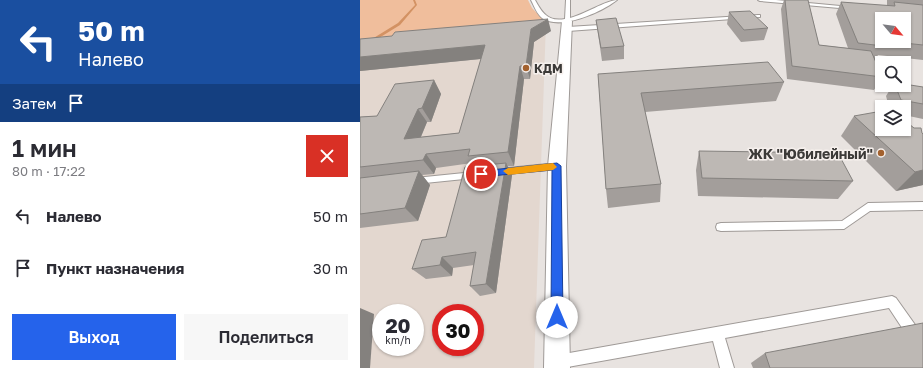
<!DOCTYPE html>
<html lang="ru">
<head>
<meta charset="utf-8">
<style>
	body { margin:0; font-family:"Golos Text",sans-serif; background:#f7f7f7; color:#2b2b33; height:100vh; display:flex; flex-direction:column; font-size:15px; white-space:nowrap }
	* { box-sizing:border-box; margin:0 }
	p { font-size:13px; color:#7c7c81 }
	.icon { flex:none; width:22px; height:22px; fill:none; stroke:currentColor; stroke-width:2; stroke-linecap:round; stroke-linejoin:round }
	.map { position:relative; flex:1; overflow:hidden }
	.details { display:flex; flex-direction:column; background:#fff; width:360px }
	.details>* { flex:none }
	.hud { background:#1a4fa0; color:#fff; overflow:hidden }
	.needle { width:26px; rotate:119deg }
	.fabs { position:absolute; left:515px; top:12px; display:grid; gap:8px }
	.fabs a { display:grid; place-items:center; width:36px; height:36px; border-radius:0px; background:#fff; box-shadow:0 1px 3px #0004; font-size:20px }
	.speed { position:absolute; left:12px; top:304px; display:flex; gap:8px; font-size:20px; font-weight:700; text-align:center }
	.speed>* { display:grid; place-content:center; width:52px; height:52px; border-radius:50%; background:#fff; box-shadow:0 1px 3px #0004; line-height:1 }
	.speed small { font-size:10px; font-weight:400 }
	.speed .limit { border:6px solid #d22; background:#fff; color:#111 }
	.pin { position:absolute; display:grid; place-items:center; width:34px; height:34px; color:#fff; margin:-17px; border:2px solid #fff; border-radius:50%; box-shadow:0 1px 4px #0007 }
	.me { position:absolute; width:44px; margin:-22px; rotate:0deg; stroke-linejoin:round; filter:drop-shadow(0 0 3px #0008) }
	.turn { display:flex; align-items:center; gap:14px; height:84px; padding:0 12px; font-size:18px }
	.turn .icon { width:52px; height:52px; stroke-width:2.5 }
	.turn b { display:block; font-size:28px; line-height:34px }
	.then { display:flex; align-items:center; height:38px; padding:0 12px; background:#0003; gap:8px; font-size:15px }
	.round { display:grid; place-items:center; flex:none; width:42px; height:42px; border-radius:0px; background:#f7f7f7 }
	.head { display:flex; align-items:center; justify-content:space-between; height:68px; padding:0 12px }
	h1 { font-size:24px; font-weight:600; line-height:30px }
	.action { display:flex; gap:8px; margin-top:auto; padding:8px 12px }
	.action a { flex:1; height:46px; border-radius:0px; background:#2563eb; color:#fff; font-size:16px; font-weight:600; line-height:46px; text-align:center }
	.action a+a { background:#f7f7f7; color:#2b2b33 }
	ul { padding:0; list-style:none }
	li { display:flex; align-items:center; gap:12px; height:52px; padding:0 12px }
	li div { flex:1 }
	li b { display:block; font-size:15px }
	li em { font-style:normal }
	main { display:flex; flex:1; min-height:0 }
	.map>svg:first-child { display:block }
</style>
</head>
<body>
<main>
<section class="details">
<div class="hud">
<div class="turn"><svg class="icon" aria-label="left" viewBox="0 0 24 24"><path d="M17 20v-9H6M10 6l-5 5 5 5"/></svg><div><b>50 m</b>Налево</div></div>
<div class="then">Затем<svg class="icon" aria-label="arrive" viewBox="0 0 24 24"><path d="M6 21V4h12l-3 4 3 4H6"/></svg></div>
</div>
<div class="head"><div><h1>1 мин</h1><p>80 m · 17:22</p></div><a class="round" style="background:#d93025;color:#fff"><svg class="icon" aria-label="close" viewBox="0 0 24 24"><path d="M6 6l12 12M18 6L6 18"/></svg></a></div>
<ul>
<li><svg class="icon" aria-label="left" viewBox="0 0 24 24"><path d="M17 20v-9H6M10 6l-5 5 5 5"/></svg><div><b>Налево</b></div><em>50 m</em></li>
<li><svg class="icon" aria-label="arrive" viewBox="0 0 24 24"><path d="M6 21V4h12l-3 4 3 4H6"/></svg><div><b>Пункт назначения</b></div><em>30 m</em></li>
</ul>
<div class="action"><a>Выход</a><a>Поделиться</a></div>
</section>
<div class="map">
<svg width="563" height="368" viewBox="0 0 563 368">
	<rect width="100%" height="100%" fill="#e8e3e0"/>
	<path fill="#e3d7cf" fill-rule="evenodd" d="M186 22 174 368H0V49ZM21 313H55V347H21ZM81 313H115V347H81Z"/>
	<polygon fill="#f0be9c" points="0,0 168,0 172,8 186,22 0,49"/>
	<g fill="none" stroke-linecap="round" stroke-linejoin="round">
		<polygon fill="#d39263" fill-rule="evenodd" points="53,0 55,0 57,5 40,25 14,41 12,41 12,39 38,23 55,5"/>
		<defs>
			<g id="lane">
				<path d="M171 0H175C182 13 188 22 205 19L206 0H210V18C223 15 247 0 257 0 242 12 200 31 182 18 177 14 174 6 171 0Z"/>
				<polygon points="398,0 416,0 491,7 493,8 491,9 400,1"/>
				<polygon points="398,15 400,15 400,17 208,31 205,29 208,27"/>
				<polygon points="197,163 201,166 197,169 138,175 134,172 138,169"/>
				<polygon points="114,172 118,175 114,178 55,184 51,181 55,178"/>
				<polygon points="563,202 563,210 510,211 484,229 361,231 357,230 356,227 357,224 361,223 482,221 508,203"/>
				<polygon points="532,296 536,298 563,336 563,353 558,352 529,308 365,338 374,368 360,368 353,341 202,368 193,367 191,362 193,357 198,355"/>
			</g>
			<polygon id="street" points="207,18 212,21 206,166 210,368 184,368 188,166 202,21"/>
		</defs>
		<use href="#lane" stroke="#9f9a97" stroke-width="2"/>
		<use href="#street" stroke="#9f9a97" stroke-width="2"/>
		<use href="#lane" fill="#fff" fill-rule="evenodd"/>
		<use href="#street" fill="#fff" fill-rule="evenodd"/>
	</g>
	<g fill="#a39e9b" fill-rule="evenodd">
		<path d="M424 0H448L459 45 488 48 476 14 481 2 527 6V0H563V60L518 55 515 60 522 76V78L514 90 427 79 421 9ZM522 19 544 41H522Z"/>
		<polygon points="369,12 408,28 404,40 381,42 367,24"/>
		<polygon points="236,20 264,46 264,59 242,61"/>
		<polygon points="191,31 174,42 170,79 164,79 154,166 148,166 152,175 136,293 120,296 110,286 114,265 93,268 92,276 66,279 52,269 86,237 114,166 112,163 76,168 74,174 62,175 70,185 58,221 0,228 0,117 17,116 74,80 81,94 71,122 67,122 61,137 99,133 121,59 0,71 0,39"/>
		<polygon points="238,74 424,82 416,101 285,112 301,184 300,202 248,208 246,189"/>
		<polygon points="533,85 544,85 563,87 563,119 544,115 544,107 529,107 526,96"/>
		<polygon points="494,116 562,133 563,134 563,185 536,191 481,136"/>
		<polygon points="339,151 493,181 478,199 338,196 336,170"/>
		<polygon points="405,353 563,368 393,368 391,363"/>
	</g>
	<g fill="#84817e">
		<polygon points="188,19 191,31 174,42 170,79 166,66 171,29"/>
		<polygon points="125,45 130,58 0,71 0,57"/>
		<polygon points="160,66 164,79 154,166 148,152"/>
		<polygon points="74,80 81,94 71,122 62,108"/>
		<polygon points="58,109 67,122 54,153 44,139"/>
		<polygon points="66,154 76,168 74,174 63,160"/>
		<polygon points="146,163 152,175 136,293 126,284"/>
		<polygon points="563,170 563,185 536,191 555,172"/>
		<polygon points="59,171 70,185 58,221 45,208"/>
		<polygon points="82,257 93,268 92,276 80,265"/>
		<polygon points="0,308 14,314 10,368 0,368"/>
	</g>
	<g fill="#bdb8b4" stroke="#84817e">
		<polygon points="425,0 448,0 459,45 511,51 522,76 522,77 432,66"/>
		<polygon points="481,2 535,6 534,2 563,5 563,45 525,41 544,41 544,19 522,19 522,41 520,40 523,46 498,43"/>
		<polygon points="390,11 408,28 384,30 369,12"/>
		<polygon points="256,18 264,46 241,48 236,20"/>
		<polygon points="188,19 171,29 166,66 160,66 148,152 108,156 110,149 66,154 63,160 0,167 0,117 17,116 35,84 74,80 62,108 58,109 44,139 99,133 125,45 0,57 0,39 32,36 35,32"/>
		<polygon points="408,62 424,82 281,93 301,184 246,189 238,74"/>
		<polygon points="544,84 563,87 563,104 541,100 535,85 544,85"/>
		<polygon points="522,111 522,129 544,129 544,120 554,128 561,128 562,133 563,134 563,170 555,172 494,116"/>
		<polygon points="339,151 478,153 493,181 342,178"/>
		<polygon points="146,163 126,284 110,286 116,252 82,257 80,265 52,269 62,240 86,237 105,167"/>
		<polygon points="59,171 45,208 0,214 0,178"/>
		<polygon points="563,323 563,368 410,368 405,353"/>
	</g>
	<polygon fill="#2563eb" stroke="#184099" points="197,163 201,166 203,317 202,321 197,323 193,321 191,317 192,170 121,177 117,174 121,171"/>
	<polygon fill="#f59e0b" points="193,163 197,167 193,170 148,175 143,171 148,168"/>
	<g fill="#a3612e" stroke="#f6f0ed" stroke-width="1.5">
		<circle cx="166" cy="68" r="4"/>
		<circle cx="521" cy="153" r="4"/>
	</g>
	<g text-anchor="middle" dominant-baseline="central" stroke-width="3" stroke-linejoin="round" paint-order="stroke">
		<g font-size="12" font-weight="bold" fill="#3c3a38" stroke="#f6f0ed" text-anchor="start">
			<text x="174" y="68">КДМ</text>
		</g>
		<g font-size="14" font-weight="bold" fill="#3c3a38" stroke="#f6f0ed" text-anchor="end">
			<text x="513" y="153">ЖК "Юбилейный"</text>
		</g>
	</g>
</svg>
<div class="fabs">
<a><svg class="needle" viewBox="-14 -14 28 28"><path d="M0-13l5 13h-10z" fill="#e53935"/><path d="M0 13l5-13h-10z" fill="#7c7c81"/></svg></a>
<a><svg class="icon" aria-label="search" viewBox="0 0 24 24"><circle cx="10" cy="10" r="6"/><path d="M15 15l6 6"/></svg></a>
<a><svg class="icon" aria-label="layers" viewBox="0 0 24 24"><path d="M12 4l9 5-9 5-9-5zM3 14l9 5 9-5"/></svg></a>
</div>
<div class="speed"><div>20<small>km/h</small></div><div class="limit">30</div></div>
<div class="pin" style="left:121px;top:174px;background:#d93025"><svg class="icon" aria-label="arrive" viewBox="0 0 24 24"><path d="M6 21V4h12l-3 4 3 4H6"/></svg></div>
<svg class="me" style="left:197px;top:317px" viewBox="-20 -20 40 40"><circle r="19" fill="#fff"/><path d="M0-13L10 11 0 6-10 11z" fill="#2563eb"/></svg>
</div>
</main>
</body>
</html>
